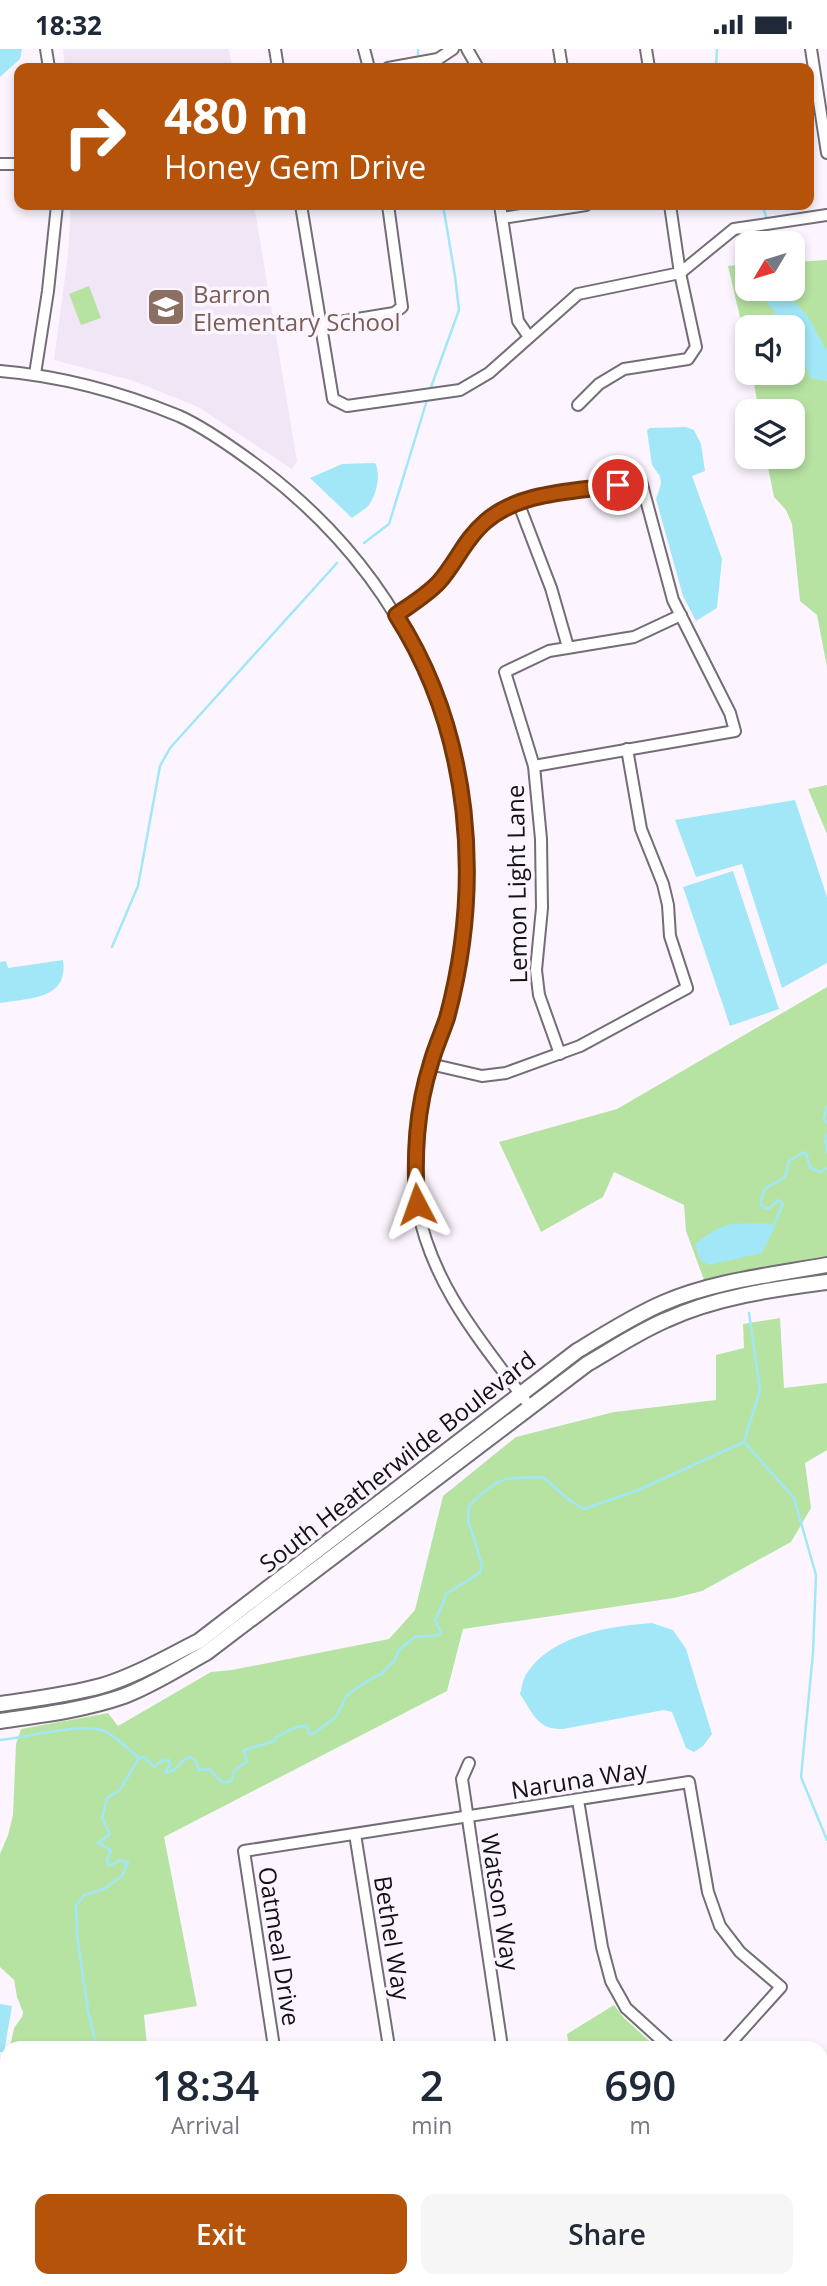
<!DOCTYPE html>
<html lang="en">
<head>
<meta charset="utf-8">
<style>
	body { margin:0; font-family:"Open Sans",sans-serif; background:#f6f6f7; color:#1f2937; height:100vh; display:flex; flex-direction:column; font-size:26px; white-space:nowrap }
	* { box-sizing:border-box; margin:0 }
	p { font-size:23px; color:#747a83 }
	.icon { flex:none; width:38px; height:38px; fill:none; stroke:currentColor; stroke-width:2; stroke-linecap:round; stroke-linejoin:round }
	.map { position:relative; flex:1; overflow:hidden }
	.sheet { position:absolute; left:0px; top:1992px; width:828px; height:247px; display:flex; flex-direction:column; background:#fff; border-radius:21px 21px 0 0; box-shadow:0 4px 10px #0003 }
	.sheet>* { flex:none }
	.banner { position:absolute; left:14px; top:14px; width:800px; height:147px; border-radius:14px; box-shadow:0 4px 10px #0003; background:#b45309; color:#fff; overflow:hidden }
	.needle { width:46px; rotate:232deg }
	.buttons { position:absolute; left:735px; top:182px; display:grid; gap:14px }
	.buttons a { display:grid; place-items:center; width:70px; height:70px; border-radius:14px; background:#fff; box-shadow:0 4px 10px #0003; font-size:35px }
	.pin { position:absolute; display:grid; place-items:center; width:60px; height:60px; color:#fff; margin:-30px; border:4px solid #fff; border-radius:50%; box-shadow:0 2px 7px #0007 }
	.me { position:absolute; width:77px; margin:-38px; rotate:356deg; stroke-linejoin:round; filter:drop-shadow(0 0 5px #0008) }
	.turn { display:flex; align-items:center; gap:24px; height:147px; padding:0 35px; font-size:32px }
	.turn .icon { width:91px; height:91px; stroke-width:2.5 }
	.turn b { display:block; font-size:49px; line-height:60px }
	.eta { display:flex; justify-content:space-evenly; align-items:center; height:119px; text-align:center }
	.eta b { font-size:42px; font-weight:600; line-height:49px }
	.button { display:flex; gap:14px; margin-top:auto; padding:14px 35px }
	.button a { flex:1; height:80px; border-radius:14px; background:#b45309; color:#fff; font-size:28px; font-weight:600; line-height:80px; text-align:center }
	.button a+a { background:#f6f6f7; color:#1f2937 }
	.status { display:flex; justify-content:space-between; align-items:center; height:49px; padding:0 35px; background:#fff; direction:ltr }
	.status svg { height:19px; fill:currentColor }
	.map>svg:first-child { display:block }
</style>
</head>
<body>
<div class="status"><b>18:32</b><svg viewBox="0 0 49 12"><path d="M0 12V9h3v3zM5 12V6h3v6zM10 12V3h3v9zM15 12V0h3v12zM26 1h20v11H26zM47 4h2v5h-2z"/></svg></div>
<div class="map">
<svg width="827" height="2237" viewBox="0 0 827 2237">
	<rect width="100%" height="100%" fill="#fcf5ff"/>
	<g fill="#f0e6f5">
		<polygon points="63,0 229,0 232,19 65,19"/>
		<polygon points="71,156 254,156 297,412 292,420 198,358 134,332 54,311 68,205"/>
	</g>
	<g fill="#b7e3a2">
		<polygon points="827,211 827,618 817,566 800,552 792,475 786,461 774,448 766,408 793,408 793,362 759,362 752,324 793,324 793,278 747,278 747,298 728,217 747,215 747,240 793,240 793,213"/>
		<polygon points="89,237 101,269 81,276 69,245"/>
		<polygon points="827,736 827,785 808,740"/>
		<polygon points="827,938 827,1209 732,1224 704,1231 686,1182 684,1156 614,1123 603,1148 541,1183 499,1093 617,1060"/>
		<polygon points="780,1269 784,1339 827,1334 827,1401 805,1414 811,1459 791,1493 702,1542 674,1549 463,1580 447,1642 164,1788 197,1957 144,1966 147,1998 10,1998 14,1979 22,1968 23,1963 17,1948 14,1931 0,1918 0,1805 8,1786 13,1766 16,1695 21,1680 108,1664 118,1677 211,1623 232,1621 389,1590 415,1561 443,1447 516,1388 614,1363 716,1351 716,1306 744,1299 743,1275"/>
		<polygon points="614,1956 624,1969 656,1998 569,1998 567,1985"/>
		<polygon points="7,2011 7,2231 40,2231 24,2237 0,2237 0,2041"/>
	</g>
	<g fill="#a1e7f7">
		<polygon points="0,0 22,0 20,10 0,28"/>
		<polygon points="788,245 808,268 827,302 827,332 810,329 802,307 796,306 793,300 793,278 779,278 774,262 762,248"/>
		<polygon points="686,378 694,381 701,395 705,422 692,427 722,510 717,559 696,572 683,547 656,450 661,435 660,427 652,416 647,381 650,379"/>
		<path d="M375 414C381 424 377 444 370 454 367 460 358 464 352 469L310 429 342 415Z"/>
		<polygon points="795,751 827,848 827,914 782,939 742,815 696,828 675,771"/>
		<polygon points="733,822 779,960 730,977 683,838"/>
		<path d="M63 911C69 951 29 949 0 954V913L6 912 8 919Z"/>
		<path d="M765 1174 774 1180 762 1204 709 1216 700 1211 695 1195C725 1172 728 1175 765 1174Z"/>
		<path d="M652 1574 673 1581 686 1600 712 1685 703 1697 694 1703 686 1699 672 1663 664 1661 563 1680C537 1681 533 1664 520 1645 522 1638 523 1629 527 1624 552 1586 610 1577 652 1574Z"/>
		<polygon points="0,1955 12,1957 4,2003 0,2003"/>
	</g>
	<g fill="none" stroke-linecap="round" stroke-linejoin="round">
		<g stroke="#a1e7f7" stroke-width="2.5">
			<polyline points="418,0 418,5"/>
			<polyline points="716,19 717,0"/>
			<polyline points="762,156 767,170"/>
			<polyline points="768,177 771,194"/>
			<polyline points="430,341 459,261 455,227 443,156"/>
			<polyline points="364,494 389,475 427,351"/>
			<polyline points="112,898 138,837 160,717 170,699 337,514"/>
			<polyline points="827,1057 824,1070 827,1075"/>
			<polyline points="827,1085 825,1089 827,1103"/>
			<path d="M765 1178 769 1176 773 1178 783 1155 778 1151 770 1159H764L761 1155C762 1133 773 1138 785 1128L789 1112 804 1103 806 1104 810 1119 821 1123 827 1119"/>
			<polyline points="744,1393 794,1449 816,1526 813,1604 801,1728 827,1791"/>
			<polyline points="744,1393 760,1341 749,1264"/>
			<path d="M0 1691C24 1689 84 1673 104 1682 116 1687 129 1701 139 1709"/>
			<path d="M97 1998 88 1962 77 1886 76 1857 84 1846 104 1840 122 1827 128 1813 120 1811 111 1816H108L107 1811 111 1801 98 1794 110 1785 102 1769 107 1749 120 1741 139 1709 144 1708 154 1718 163 1711H169L170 1716 165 1723C177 1724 179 1711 190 1708L195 1711 199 1721 209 1720 222 1733H229L232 1731 234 1722 247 1712 244 1701 275 1692V1689C285 1684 296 1676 307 1677L309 1685H313L336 1668 347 1646 369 1631 381 1625 394 1612 399 1601 415 1588 439 1586 441 1583 435 1572 447 1544 480 1524 482 1516 468 1471 469 1457C500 1427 501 1429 543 1428L569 1451 584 1460 636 1442 744 1393"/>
			<polyline points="821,2045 827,2040"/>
			<polyline points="0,2148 7,2135"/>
			<polyline points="647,2237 652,2231"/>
		</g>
		<defs>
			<g id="minor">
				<polyline points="46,0 49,19"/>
				<polyline points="275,0 278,19"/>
				<polyline points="364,0 369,19"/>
				<polyline points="467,0 478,19"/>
				<polyline points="559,0 562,19"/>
				<polyline points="646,0 649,19"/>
				<polyline points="811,0 827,104"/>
				<polyline points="388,19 438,10 453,0"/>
				<polyline points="0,115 19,115"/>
				<polyline points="301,156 333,350 347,357 460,341 489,324 578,245 680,224 734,180 827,166"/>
				<polyline points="500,156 518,272 529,288"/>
				<polyline points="502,169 586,156"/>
				<polyline points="321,276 394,264 402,258 388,156"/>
				<path d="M0 322C61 327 123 344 179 367 206 379 239 403 263 421 399 525 476 679 466 851 465 864 465 878 463 891 451 980 402 1064 417 1156 431 1234 479 1290 525 1351"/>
				<polyline points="35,325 48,242 57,156"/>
				<polyline points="578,356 599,335 624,320 688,310 696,298 680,224 670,156"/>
				<polyline points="518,453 551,539 568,598"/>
				<path d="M396 566C410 556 427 546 439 533 456 514 465 489 485 473 521 442 595 439 641 432L673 551 730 664 735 682 534 717"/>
				<polyline points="560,1005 539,946 536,921 542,859 541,790 534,717 505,623 549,602 634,588 681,566"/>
				<polyline points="430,1015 482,1027 506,1024 580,997 687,939 670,887 668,856 663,835 641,780 627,700"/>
				<polyline points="469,1714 462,1730 502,1998"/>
				<polyline points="578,1751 602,1898 611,1932 626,1959 669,1998"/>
				<polyline points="355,1785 389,1998"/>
				<polyline points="274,1998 244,1802 689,1733 708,1843 720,1877 740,1903 781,1938 727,1998"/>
				<polyline points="196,2231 197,2237"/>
				<polyline points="310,2231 311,2237"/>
				<polyline points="430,2231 433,2237"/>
				<polyline points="772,2231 778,2237"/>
				<polyline points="790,2231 797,2237"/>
				<polyline points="519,2237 524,2231"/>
			</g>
			<g id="major">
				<path d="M0 1655C34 1650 68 1646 101 1637 135 1627 167 1608 199 1592L577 1302C605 1285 633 1267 663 1254 714 1232 772 1226 827 1216"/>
				<path d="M0 1672C41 1666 84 1661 124 1647 153 1636 179 1619 206 1604L587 1315C613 1300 638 1283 666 1271 716 1248 773 1240 827 1233"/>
			</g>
		</defs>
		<use href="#minor" stroke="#736d76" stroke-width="14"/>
		<use href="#major" stroke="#736d76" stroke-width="18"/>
		<use href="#minor" stroke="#fff" stroke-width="10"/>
		<use href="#major" stroke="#fff" stroke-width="14"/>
	</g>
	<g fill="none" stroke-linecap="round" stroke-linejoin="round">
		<defs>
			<path id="route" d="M417 1155C414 1107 416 1061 431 1014 435 999 442 984 447 969 483 835 472 685 396 566 410 556 427 546 439 533 456 514 465 490 485 473 520 442 574 443 618 436"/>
		</defs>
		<use href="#route" stroke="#753606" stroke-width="18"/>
		<use href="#route" stroke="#b45309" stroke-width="12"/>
	</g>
	<defs>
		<symbol id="school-square" viewBox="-11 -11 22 22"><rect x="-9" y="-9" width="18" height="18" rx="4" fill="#8d6e63" stroke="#fcf5ff"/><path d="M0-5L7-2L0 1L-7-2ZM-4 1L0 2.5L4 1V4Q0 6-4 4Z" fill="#fff"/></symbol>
	</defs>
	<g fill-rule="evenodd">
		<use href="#school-square" x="144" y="236" width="44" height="44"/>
	</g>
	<g text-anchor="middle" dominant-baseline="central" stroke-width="7" stroke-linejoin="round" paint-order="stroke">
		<g font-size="24" fill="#785e54" stroke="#fcf5ff" text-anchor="start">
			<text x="193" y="244">Barron<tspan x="193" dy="28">Elementary School</tspan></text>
		</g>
		<g font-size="24" fill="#131114" stroke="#fcf5ff">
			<text transform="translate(516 835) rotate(-91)">Lemon Light Lane</text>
			<text transform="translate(397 1412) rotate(-38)">South Heatherwilde Boulevard</text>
			<text transform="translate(579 1730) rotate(-9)">Naruna Way</text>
			<text transform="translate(501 1853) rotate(81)">Watson Way</text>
			<text transform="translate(393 1889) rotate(81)">Bethel Way</text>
			<text transform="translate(280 1897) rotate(81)">Oatmeal Drive</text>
		</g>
	</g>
</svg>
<div class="buttons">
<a><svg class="needle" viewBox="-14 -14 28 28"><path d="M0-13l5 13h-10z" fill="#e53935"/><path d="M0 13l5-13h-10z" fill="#747a83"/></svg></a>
<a><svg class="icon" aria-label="sound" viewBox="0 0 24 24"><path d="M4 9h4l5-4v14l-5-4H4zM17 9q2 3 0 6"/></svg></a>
<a><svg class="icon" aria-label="layers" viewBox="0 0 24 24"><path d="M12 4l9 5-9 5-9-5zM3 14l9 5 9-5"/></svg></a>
</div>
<div class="pin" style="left:618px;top:436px;background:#d93025"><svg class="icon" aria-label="arrive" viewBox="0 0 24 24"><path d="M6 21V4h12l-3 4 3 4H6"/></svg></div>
<svg class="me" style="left:417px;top:1155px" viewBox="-20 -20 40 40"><path d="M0-17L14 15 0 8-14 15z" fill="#b45309" stroke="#fff" stroke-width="4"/></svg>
<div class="banner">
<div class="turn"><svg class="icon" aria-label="right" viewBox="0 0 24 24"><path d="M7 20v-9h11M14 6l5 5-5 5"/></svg><div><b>480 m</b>Honey Gem Drive</div></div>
</div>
<section class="sheet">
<div class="eta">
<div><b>18:34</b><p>Arrival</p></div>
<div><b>2</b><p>min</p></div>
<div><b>690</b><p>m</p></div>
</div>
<div class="button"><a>Exit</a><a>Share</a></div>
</section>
</div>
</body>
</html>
